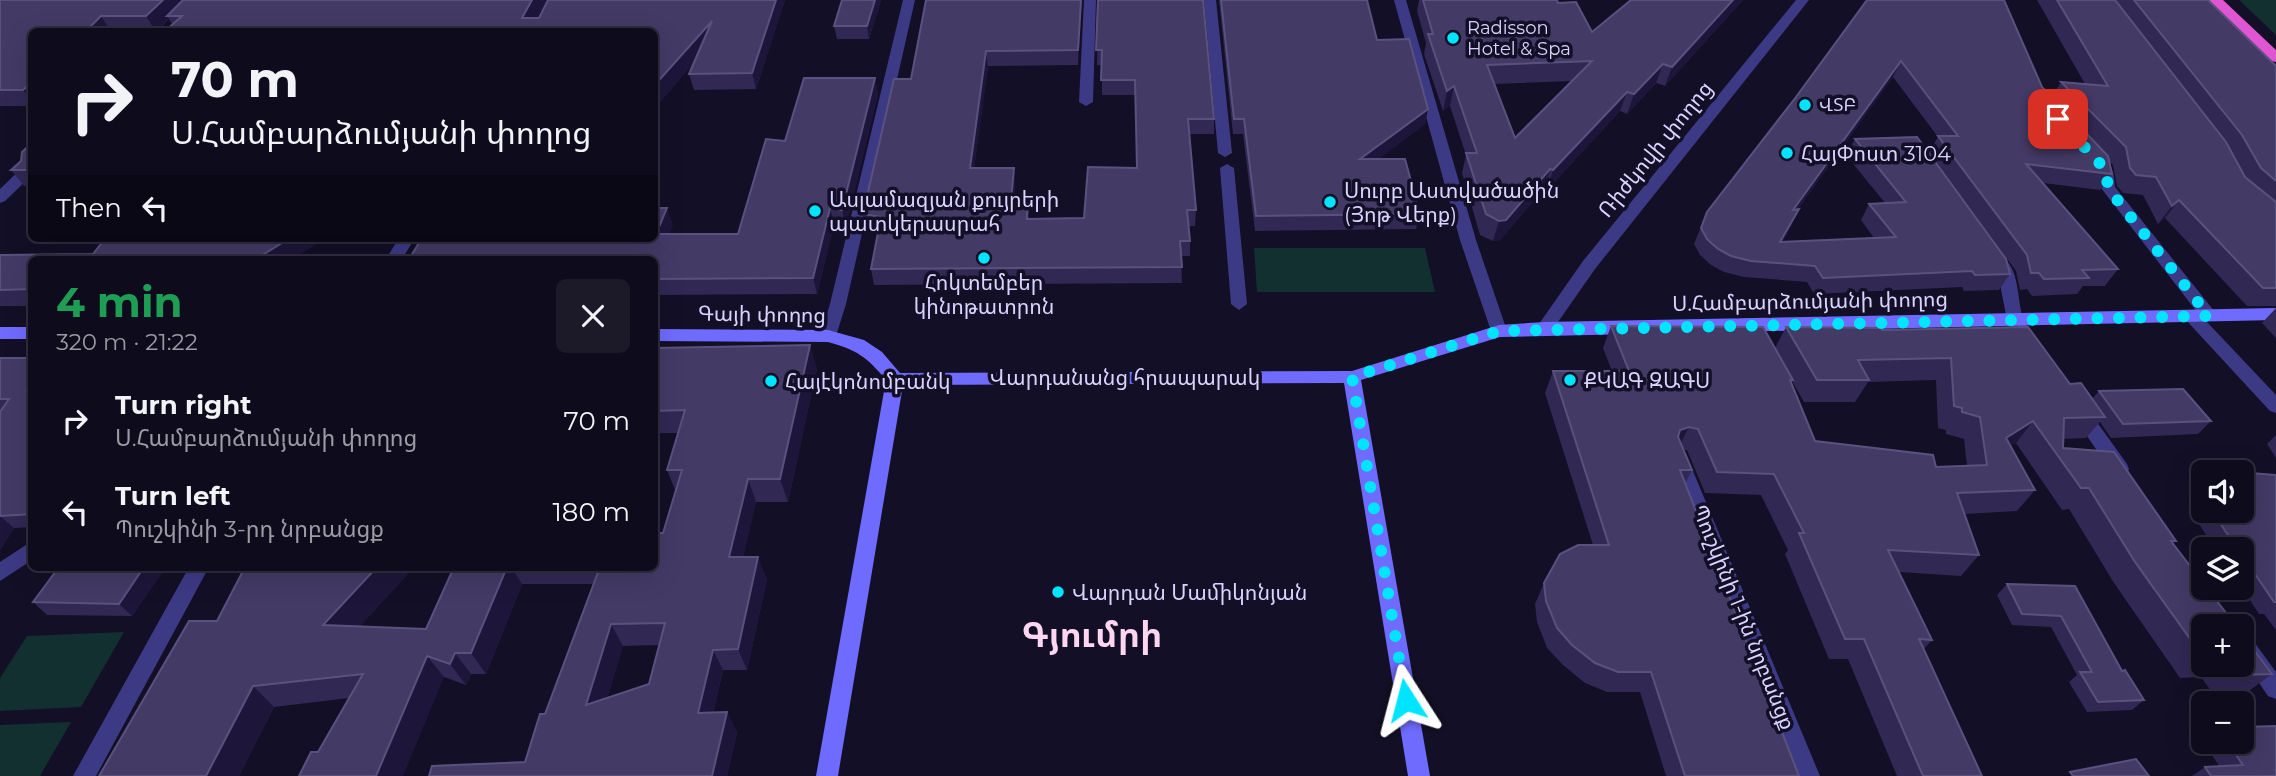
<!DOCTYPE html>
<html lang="en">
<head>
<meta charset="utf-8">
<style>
	body { margin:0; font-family:Montserrat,"Noto Sans Armenian",sans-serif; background:#1c1929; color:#f1f3f6; height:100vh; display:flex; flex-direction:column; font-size:26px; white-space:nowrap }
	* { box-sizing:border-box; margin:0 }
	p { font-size:23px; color:#9b9ba3 }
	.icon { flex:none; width:38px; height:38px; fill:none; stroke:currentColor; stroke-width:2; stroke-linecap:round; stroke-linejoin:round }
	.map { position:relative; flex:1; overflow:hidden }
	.side { position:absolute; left:28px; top:256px; width:630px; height:315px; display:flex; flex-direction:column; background:#0e0b1c; border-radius:10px; box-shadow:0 7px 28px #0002,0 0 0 2px #2e2b3b }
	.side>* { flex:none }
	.hud { position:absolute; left:28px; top:28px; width:630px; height:214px; border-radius:10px; box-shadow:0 7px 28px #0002,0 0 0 2px #2e2b3b; background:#0e0b1c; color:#f1f3f6; overflow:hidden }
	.tools { position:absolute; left:2191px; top:460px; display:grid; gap:14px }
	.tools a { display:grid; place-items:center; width:63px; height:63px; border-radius:10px; background:#0e0b1c; box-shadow:0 7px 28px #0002,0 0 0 2px #2e2b3b; font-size:35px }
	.pin { position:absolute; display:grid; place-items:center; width:60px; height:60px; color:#fff; margin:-30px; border-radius:14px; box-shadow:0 4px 10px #0006 }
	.me { position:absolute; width:77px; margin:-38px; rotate:351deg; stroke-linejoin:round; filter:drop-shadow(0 0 5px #0008) }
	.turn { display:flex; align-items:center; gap:24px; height:147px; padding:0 28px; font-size:32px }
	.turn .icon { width:91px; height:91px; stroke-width:2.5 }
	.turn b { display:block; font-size:49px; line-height:60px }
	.then { display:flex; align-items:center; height:66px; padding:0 28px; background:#0003; gap:14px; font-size:26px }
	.round { display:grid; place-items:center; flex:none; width:74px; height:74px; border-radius:10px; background:#1c1929 }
	.summary { display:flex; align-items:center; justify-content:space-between; height:119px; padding:0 28px }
	h1 { font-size:42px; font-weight:700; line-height:52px; color:#1e9e55 }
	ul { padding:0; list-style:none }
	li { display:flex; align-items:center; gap:21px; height:91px; padding:0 28px }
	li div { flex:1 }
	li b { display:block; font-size:26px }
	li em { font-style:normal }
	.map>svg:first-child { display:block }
</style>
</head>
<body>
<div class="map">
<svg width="2276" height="776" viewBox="0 0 2276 776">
	<rect width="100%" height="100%" fill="#130f26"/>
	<g fill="#12302f">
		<polygon points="2239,0 2276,0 2276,35"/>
		<polygon points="1254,248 1425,248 1435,292 1257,292"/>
		<polygon points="124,632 81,707 0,711 0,678 27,636"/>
		<polygon points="71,722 40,776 0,776 0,725"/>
	</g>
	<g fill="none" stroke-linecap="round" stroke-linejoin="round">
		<polygon fill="#3d3a85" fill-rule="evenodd" points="1796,0 1809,0 1595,269 1551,332 1539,332 1537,328 1539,324 1583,261"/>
		<g fill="#3d3a85" fill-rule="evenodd">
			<polygon points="903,0 915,0 846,304 836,336 828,342 820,336 830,304"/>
			<polygon points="1084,0 1096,0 1093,102 1086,106 1079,102"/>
			<polygon points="1204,0 1216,0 1232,153 1225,157 1218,153"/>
			<polygon points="1394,0 1406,0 1476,240 1507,331 1505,335 1493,335 1491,331 1460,240"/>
			<path d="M2098 157C2113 161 2114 174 2115 187L2215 312 2217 316 2215 320 2206 321 2276 395V413L2270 411 2186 320 2184 316 2186 312H2197L2101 188 2099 171 2091 161Z"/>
			<polygon points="32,162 32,175 5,201 0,203 0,189 27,163"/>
			<polygon points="1227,164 1234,168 1247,304 1239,310 1231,304 1220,168"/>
			<polygon points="399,238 415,238 402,259 386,259"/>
			<path d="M1995 254C2021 261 2016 298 2023 318 2026 328 2036 337 2041 346L2039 350H2027L2007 320 1998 274 1987 259Z"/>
			<polygon points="2080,405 2086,407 2127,464 2129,469 2127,474 2120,476 2113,474 2074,417 2071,412 2074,407"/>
			<polygon points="1679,452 1686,454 1688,459 1820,776 1798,776 1670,459 1672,454"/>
			<polygon points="32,541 32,560 0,581 0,562"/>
			<polygon points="189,567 209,567 96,776 73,776"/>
			<polygon points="2242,632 2249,635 2276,672 2276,699 2268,696 2242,658"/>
		</g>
		<g fill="#6f6bff" fill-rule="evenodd">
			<path d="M2276 308V320L1500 337 1361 380 1430 776H1408L1344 383 903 385 838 776H816L886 380C867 357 857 350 828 342L654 341V329L828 330 864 340 882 352 900 373 1352 371 1499 325 1545 322Z"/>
			<rect x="0" y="327" width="32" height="12"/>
		</g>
		<polygon fill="#e055d1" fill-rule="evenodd" points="2208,0 2223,0 2276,50 2276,62 2271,61"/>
	</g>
	<g fill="#312854" fill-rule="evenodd">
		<polygon points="0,0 546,0 537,18 539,18 548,0 785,0 756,89 694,90 689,74 694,62 654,109 654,32 172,24 169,19 157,32 32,32 32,106 0,106"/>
		<polygon points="881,0 869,39 837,39 834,26"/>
		<polygon points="1082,0 1078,65 988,66 974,168 1015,183 1014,201 1030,219 1084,218 1137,168 1135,95 1102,95 1102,65 1097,65 1098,0 1214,119 1214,134 1189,134 1196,210 1195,226 1189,226 1190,241 1190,256 1181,256 1182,283 874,285 871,269 878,231 866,229 863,214 911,79"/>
		<polygon points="1219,0 1367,0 1377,40 1428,109 1425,124 1378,159 1420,214 1416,229 1255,231 1243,134 1233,134"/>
		<path d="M1419 0H1557L1558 3 1592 32 1631 0H1743L1665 86 1656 83 1627 114 1620 111 1547 190 1544 189 1500 240 1493 241 1480 235 1462 173 1466 155 1450 106 1443 111 1424 54 1426 43 1417 11ZM1572 81 1515 138 1495 84Z"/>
		<polygon points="1867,0 2042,87 2052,97 2061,82 2085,84 2037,0 2208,0 2276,66 2276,306 2247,306 2165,218 2158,224 2143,195 2123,193 2117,186 2113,165 2109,161 2112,174 2100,190 2043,183 2118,269 2105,286 2083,286 2077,294 2032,296 2027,289 2020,290 2016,271 1929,152 1938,137 1893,77 1797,210 1791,226 1782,242 1874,238 1861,220 1869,204 1885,203 1846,155 1855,139 2010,274 1999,290 1964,291 1962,287 1814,294 1807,282 1744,277 1724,272 1711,265 1700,255 1694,244 1707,212 1796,97"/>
		<polygon points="875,78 878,94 846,226 834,224 817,294 654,295 654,259 673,224 669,234 738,234 785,141"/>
		<polygon points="32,143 32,186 24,186 11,170 21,161"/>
		<polygon points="326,238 32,259 32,306 0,306 0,255 93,254"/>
		<polygon points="2276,308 2276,338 2262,323"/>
		<path d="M1611 326 1775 348 1786 327 1882 330 2070 384 2092 399 2099 391 2211 421 2198 434 2111 438 2100 422 2086 438 2063 439V448L2176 541 2173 543 2203 626V665H2242L2272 674 2246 693 2214 695 2201 677 2180 678 2114 583 2069 509 2062 510 2016 443 2010 446 2035 490 2017 511 1965 514 1979 555 1961 576 1899 572 1932 640 1924 649 1982 776H1897L1848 659H1829L1785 554 1788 550 1761 495 1705 493 1687 450H1683L1692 470 1685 484 1799 776H1666L1640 692H1607L1585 683 1563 665 1547 648 1537 622 1535 604 1544 583 1593 545 1545 393 1553 371H1612L1603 348ZM1936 380 1938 428 1946 430V434L1964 439 1967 466 1936 467 1815 441 1791 383 1792 381 1804 402H1855L1868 382Z"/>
		<path d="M654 348 817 368 788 502H756L743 557 767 579 747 670H723L713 713 737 732 727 776H429L525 762 545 714 594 584H522L486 674H471L466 685 444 677 318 752 349 698 274 707 239 776H99L217 621 414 567 360 626 426 629 454 567H654L663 533 675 490 667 470 678 433H654ZM659 645 649 684 607 698 623 646Z"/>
		<polygon points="0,358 32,358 32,527 14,528 0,550"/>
		<polygon points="2276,435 2276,458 2267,444"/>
		<polygon points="2224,471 2276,475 2276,630 2264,614 2259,614 2242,588 2242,550 2216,550 2195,518 2203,509 2203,511 2242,511 2242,472 2222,472"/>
		<polygon points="165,568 132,616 47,615 33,602"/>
		<polygon points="2007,584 2075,586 2122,671 2144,700 2132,710 2087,712 2069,682 2077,675 2051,627 2012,625 1997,595"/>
		<polygon points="2204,742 2242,742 2276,776 2192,776 2205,767 2219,766"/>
	</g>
	<g fill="#1d163a">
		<polygon points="163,0 189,0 167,16 169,19 156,32 146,16"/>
		<polygon points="532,0 546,0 530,32 522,18"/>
		<polygon points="776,0 785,0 756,89 752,73"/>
		<polygon points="875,0 881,0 869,39 867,26"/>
		<polygon points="1081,0 1082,0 1078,65 1078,50"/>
		<polygon points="1733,0 1743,0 1665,86 1672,67"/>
		<polygon points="101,16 111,32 85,32"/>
		<polygon points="712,21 716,36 654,109 654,86"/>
		<polygon points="986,51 988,66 972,183 970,168"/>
		<polygon points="1901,61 1893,77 1785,226 1793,210"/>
		<polygon points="1663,64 1656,83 1627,114 1634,94"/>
		<polygon points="875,78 878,94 846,226 842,210"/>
		<polygon points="32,82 32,101 23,90"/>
		<polygon points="1454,86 1450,106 1443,111 1447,91"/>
		<polygon points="1627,92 1620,111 1547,190 1553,170"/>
		<polygon points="1428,109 1425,124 1358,175 1360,159"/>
		<polygon points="1014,168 1015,183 1012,216 1011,201"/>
		<polygon points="1550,169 1544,189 1500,240 1493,241 1499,221"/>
		<polygon points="2179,200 2165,218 2158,224 2172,206"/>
		<polygon points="667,208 673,224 662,250 656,234"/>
		<polygon points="830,208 834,224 817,294 813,278"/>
		<polygon points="1799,209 1791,226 1772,258 1780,242"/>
		<polygon points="290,238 326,238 293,259 256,259"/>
		<polygon points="810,345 817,368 788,502 780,479"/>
		<polygon points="2033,421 2016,443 1989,460 2006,438"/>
		<polygon points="1689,427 1678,448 1670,452 1680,430"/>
		<polygon points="748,479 756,502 738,579 729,557"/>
		<polygon points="0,516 14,528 0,550"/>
		<polygon points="758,557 767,579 747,670 738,649"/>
		<polygon points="144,567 165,568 132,616 119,604"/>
		<polygon points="377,567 414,567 342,646 323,625"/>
		<polygon points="507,567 511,567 522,584 486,674 471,653"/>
		<polygon points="611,624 623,646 599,726 586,705"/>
		<polygon points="713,650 723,670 708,733 698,713"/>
		<polygon points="455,653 471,674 466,685 450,664"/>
		<polygon points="427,656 444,677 403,776 376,776"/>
		<polygon points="253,686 274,707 239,776 206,776"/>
		<polygon points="727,712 737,732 727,776 712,776"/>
	</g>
	<g fill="#433a66" stroke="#5a527e" stroke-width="2" fill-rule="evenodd">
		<polygon points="0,0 163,0 146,16 101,16 85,32 32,32 32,82 23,90 0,90"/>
		<polygon points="183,0 532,0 522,18 539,18 548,0 776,0 752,73 689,74 712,21 654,86 654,32 164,32 182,16 167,16"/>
		<polygon points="842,0 875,0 867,26 834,26"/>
		<polygon points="926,0 1081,0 1078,50 986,51 970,168 1014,168 1011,201 1028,201 1027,219 1084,218 1088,167 1137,168 1135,80 1101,80 1102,50 1096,50 1098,0 1203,0 1214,119 1188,119 1196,210 1187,210 1190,241 1180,241 1182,267 871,269 881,217 863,214 894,79 911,79"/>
		<polygon points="1221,0 1367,0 1377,40 1409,39 1428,109 1360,159 1405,159 1420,214 1256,216 1244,119 1234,119"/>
		<path d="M1423 0H1557L1558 3 1576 2 1592 32 1631 0H1733L1672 67 1663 64 1634 94 1627 92 1553 170 1550 169 1506 220 1499 221 1486 214 1466 153H1477L1454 86 1447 91 1428 34H1433ZM1592 61 1515 138 1487 65Z"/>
		<polygon points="1867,0 2004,0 2042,87 2108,156 2112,174 2026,164 2118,269 2082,270 2089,278 2044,279 2039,273 2031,273 2027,255 1938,136 1958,136 1901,61 1793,210 1799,209 1780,242 1896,237 1869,204 1906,202 1855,139 1917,137 2006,259 2010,274 1975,275 1972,271 1823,278 1815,266 1751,261 1731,256 1718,249 1707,239 1701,228 1707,212 1796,97"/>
		<polygon points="2057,0 2115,0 2226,142 2245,177 2276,202 2276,288 2263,288 2179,200 2172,206 2156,177 2136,175 2130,168 2126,147 2061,82 2108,86"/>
		<polygon points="2134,0 2208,0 2276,66 2276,181 2261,168 2242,135"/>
		<polygon points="804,78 875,78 842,210 830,208 813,278 654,279 654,259 409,259 422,238 654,238 654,208 667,208 656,234 738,234 766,139 785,141"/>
		<polygon points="32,143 32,170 11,170 21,161 22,152"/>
		<polygon points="176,238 290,238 256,259 32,259 32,289 0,290 0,255 93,254 104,240"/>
		<polygon points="1611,326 1763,327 1793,380 1790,380 1815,441 1933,455 1936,467 1987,465 1980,417 1962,412 1962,408 1954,406 1951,358 1858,360 1869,380 1817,380 1786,327 1881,328 1882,330 2028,327 2070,384 2081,383 2105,417 2064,418 2063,448 2114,452 2176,541 2171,541 2203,583 2203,588 2207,588 2236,626 2203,626 2203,657 2135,562 2089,488 2081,488 2033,421 2006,438 2035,490 1957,493 1979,555 1888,550 1932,640 1919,639 1982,776 1923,776 1864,639 1845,639 1799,533 1804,533 1774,474 1717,472 1698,429 1689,427 1680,430 1678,437 1692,470 1680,470 1799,776 1685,776 1651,672 1618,672 1595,663 1572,645 1557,628 1546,601 1544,583 1560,554 1578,545 1609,545 1553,371 1629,371"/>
		<path d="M810 345 780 479H748L729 557H758L738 649 713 650 698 713 727 712 712 776H429L432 766 525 762 540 714H545L600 567H654V533H663L682 470H667L685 410 654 411V348ZM665 623 649 684 586 705 611 624Z"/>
		<polygon points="0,358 32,358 32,384 27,390 32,390 32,514 0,516 0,412 9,399 0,399"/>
		<polygon points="2183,389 2211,421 2123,424 2099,391"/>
		<polygon points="2224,471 2276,475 2276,602 2274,602 2242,555 2242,550 2238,550 2212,511 2242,511 2242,508 2247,508 2242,500 2242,472 2225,472"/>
		<polygon points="59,567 144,567 119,604 33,602"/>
		<polygon points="245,567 377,567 323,625 426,629 454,567 507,567 471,653 455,653 450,664 427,656 376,776 299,776 311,752 318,752 363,674 253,686 206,776 99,776 189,621 217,621"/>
		<polygon points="2007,584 2075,586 2122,671 2125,670 2144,700 2098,702 2080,672 2092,672 2061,616 2022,614"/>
		<polygon points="2242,634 2272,674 2240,675 2232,665 2242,665"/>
		<polygon points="2276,726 2276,776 2211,776 2205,767 2243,765 2227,742 2242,742 2242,727"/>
		<polygon points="2136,759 2149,776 2073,776 2070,772"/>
	</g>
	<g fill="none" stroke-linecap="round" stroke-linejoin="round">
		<polyline stroke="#00e5ff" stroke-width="12" stroke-dasharray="0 21.6" points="1406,700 1352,377 1499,331 2209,316 2108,188 2106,170 2058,119"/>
	</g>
	<g fill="#00e5ff" stroke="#130f26" stroke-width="2.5">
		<circle cx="1453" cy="38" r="7"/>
		<circle cx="1805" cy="105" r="7"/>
		<circle cx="1787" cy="153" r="7"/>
		<circle cx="1330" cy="202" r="7"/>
		<circle cx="815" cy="211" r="7"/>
		<circle cx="984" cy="258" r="7"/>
		<circle cx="1570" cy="380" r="7"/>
		<circle cx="771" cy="381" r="7"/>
		<circle cx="1058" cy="592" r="7"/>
	</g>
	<g text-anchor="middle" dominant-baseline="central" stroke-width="7" stroke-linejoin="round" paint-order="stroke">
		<g font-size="18" fill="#d9d4ff" stroke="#130f26" text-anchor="start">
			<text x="1467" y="28">Radisson<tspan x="1467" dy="21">Hotel &amp; Spa</tspan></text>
			<text x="1819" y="105">ՎՏԲ</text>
		</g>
		<g font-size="21" fill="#d9d4ff" stroke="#130f26">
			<text transform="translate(1655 149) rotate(-51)">Ռիժկովի փողոց</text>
			<text transform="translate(1810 301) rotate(-1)">Ս.Համբարձումյանի փողոց</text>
			<text transform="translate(762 314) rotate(1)">Գայի փողոց</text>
			<text x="1125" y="377">Վարդանանց հրապարակ</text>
			<text transform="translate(1744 617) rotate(68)">Պուշկինի 1-ին նրբանցք</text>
		</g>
		<g font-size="21" fill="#d9d4ff" stroke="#130f26" text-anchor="start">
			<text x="1801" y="153">ՀայՓոստ 3104</text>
			<text x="1344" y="190">Սուրբ Աստվածածին<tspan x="1344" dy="24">(Յոթ Վերք)</tspan></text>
			<text x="829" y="199">Ասլամազյան քույրերի<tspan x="829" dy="24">պատկերասրահ</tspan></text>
			<text x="984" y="282" text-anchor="middle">Հոկտեմբեր<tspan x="984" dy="24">կինոթատրոն</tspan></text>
			<text x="1584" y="380">ՔԿԱԳ ԶԱԳՍ</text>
			<text x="785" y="381">Հայէկոնոմբանկ</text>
			<text x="1072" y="592">Վարդան Մամիկոնյան</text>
		</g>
		<g font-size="35" font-weight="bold" fill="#ffd6f0" stroke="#130f26">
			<text x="1092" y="634">Գյումրի</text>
		</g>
	</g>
</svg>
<div class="tools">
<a><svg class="icon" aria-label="sound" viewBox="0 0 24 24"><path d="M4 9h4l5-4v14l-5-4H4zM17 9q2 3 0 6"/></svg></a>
<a><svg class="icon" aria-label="layers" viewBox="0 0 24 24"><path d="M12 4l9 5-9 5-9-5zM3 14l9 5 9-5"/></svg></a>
<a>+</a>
<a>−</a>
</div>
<div class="pin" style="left:2058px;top:119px;background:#d93025"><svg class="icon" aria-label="arrive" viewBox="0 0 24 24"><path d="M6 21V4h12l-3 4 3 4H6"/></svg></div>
<svg class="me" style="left:1406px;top:700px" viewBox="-20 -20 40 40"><path d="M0-17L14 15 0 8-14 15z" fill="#00e5ff" stroke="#fff" stroke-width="4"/></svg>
<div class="hud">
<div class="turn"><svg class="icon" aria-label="right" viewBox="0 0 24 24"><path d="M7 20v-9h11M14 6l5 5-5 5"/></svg><div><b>70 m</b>Ս.Համբարձումյանի փողոց</div></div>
<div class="then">Then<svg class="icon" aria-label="left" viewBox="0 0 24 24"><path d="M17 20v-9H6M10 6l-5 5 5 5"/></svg></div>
</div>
<section class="side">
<div class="summary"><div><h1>4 min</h1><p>320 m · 21:22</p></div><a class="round"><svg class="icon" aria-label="close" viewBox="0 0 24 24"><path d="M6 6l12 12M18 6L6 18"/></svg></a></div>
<ul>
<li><svg class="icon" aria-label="right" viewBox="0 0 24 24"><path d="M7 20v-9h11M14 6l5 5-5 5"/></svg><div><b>Turn right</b><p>Ս.Համբարձումյանի փողոց</p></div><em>70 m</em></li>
<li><svg class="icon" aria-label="left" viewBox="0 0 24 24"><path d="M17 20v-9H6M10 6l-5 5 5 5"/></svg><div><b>Turn left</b><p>Պուշկինի 3-րդ նրբանցք</p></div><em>180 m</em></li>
</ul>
</section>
</div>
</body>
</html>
